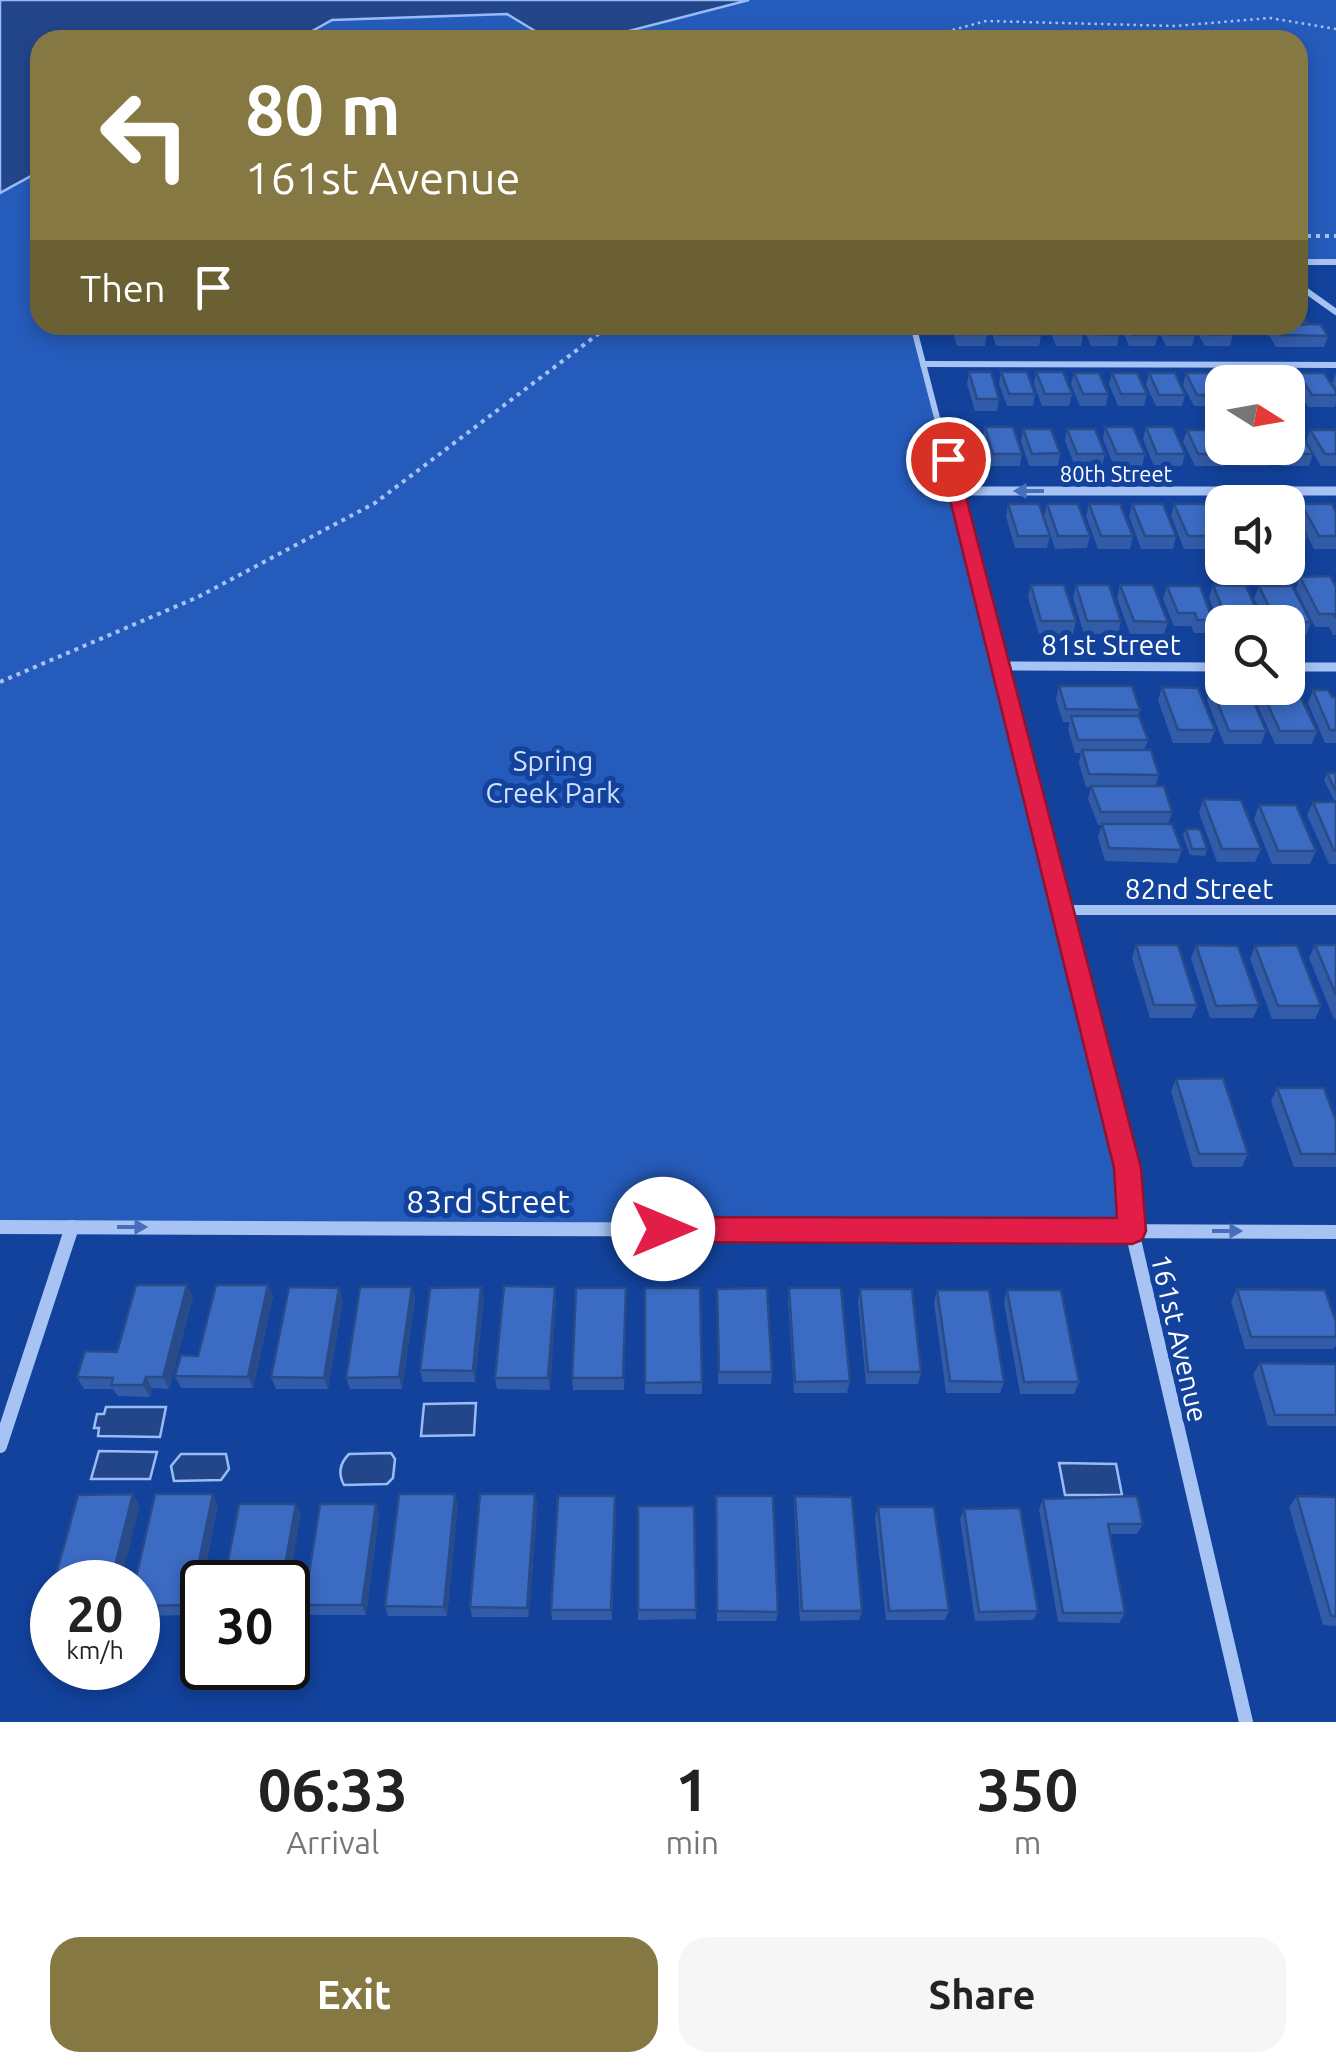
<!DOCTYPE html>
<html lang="en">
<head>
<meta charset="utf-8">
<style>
	body { margin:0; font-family:Ubuntu,sans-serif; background:#f6f6f6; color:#222; height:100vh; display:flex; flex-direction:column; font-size:38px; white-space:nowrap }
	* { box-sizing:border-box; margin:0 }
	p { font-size:32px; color:#767676 }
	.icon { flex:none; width:55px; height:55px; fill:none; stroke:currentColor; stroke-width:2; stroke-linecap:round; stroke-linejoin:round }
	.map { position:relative; height:1722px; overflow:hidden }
	.panel { display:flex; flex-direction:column; background:#fff; flex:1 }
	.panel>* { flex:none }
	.banner { position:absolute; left:30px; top:30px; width:1278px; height:305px; border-radius:30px; box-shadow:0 5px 15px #0003; background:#857842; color:#fff; overflow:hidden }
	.needle { width:65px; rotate:101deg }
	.buttons { position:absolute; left:1205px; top:365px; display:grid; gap:20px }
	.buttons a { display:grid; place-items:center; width:100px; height:100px; border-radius:20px; background:#fff; box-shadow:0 5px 15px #0003; font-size:50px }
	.speed { position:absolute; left:30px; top:1560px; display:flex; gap:20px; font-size:50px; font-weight:700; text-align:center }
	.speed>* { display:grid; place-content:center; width:130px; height:130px; border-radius:50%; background:#fff; box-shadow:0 5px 15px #0003; line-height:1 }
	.speed small { font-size:25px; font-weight:400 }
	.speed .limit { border:5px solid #111; border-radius:15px; background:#fff; color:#111 }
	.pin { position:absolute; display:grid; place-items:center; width:85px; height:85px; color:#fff; margin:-42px; border:5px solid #fff; border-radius:50%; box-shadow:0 2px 10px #0007 }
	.me { position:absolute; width:110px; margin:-55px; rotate:90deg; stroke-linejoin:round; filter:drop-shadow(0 0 8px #0008) }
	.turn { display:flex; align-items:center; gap:35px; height:210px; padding:0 50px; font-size:45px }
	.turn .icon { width:130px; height:130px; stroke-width:2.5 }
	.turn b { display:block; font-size:70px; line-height:85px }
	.then { display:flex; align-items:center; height:95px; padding:0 50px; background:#0003; gap:20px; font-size:38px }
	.eta { display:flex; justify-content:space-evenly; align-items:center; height:170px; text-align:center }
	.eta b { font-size:60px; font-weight:700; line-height:70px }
	.action { display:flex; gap:20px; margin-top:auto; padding:20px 50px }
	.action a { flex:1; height:115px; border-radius:30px; background:#857842; color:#fff; font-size:40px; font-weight:700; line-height:115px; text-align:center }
	.action a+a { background:#f6f6f6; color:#222 }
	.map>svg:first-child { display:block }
</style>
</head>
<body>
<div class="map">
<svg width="1336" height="1722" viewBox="0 0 1336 1722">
	<rect width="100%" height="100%" fill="#12429c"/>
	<g fill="#255bba">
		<polygon points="749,0 1336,0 1336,262 1298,262 1298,40 594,40"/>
		<polygon points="507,14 550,40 296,40 332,20"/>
		<polygon points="40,171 40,325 913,325 1127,1168 1132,1231 0,1227 0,193"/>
	</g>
	<g fill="#23468a" stroke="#99bcf7" stroke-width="2.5">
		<polygon points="0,0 749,0 594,40 550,40 507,14 332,20 296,40 40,40 40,171 0,193"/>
		<polygon points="476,1403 474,1435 421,1436 424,1404"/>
		<polygon points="106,1407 166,1407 160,1437 98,1436 99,1428 94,1428 97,1414 104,1414"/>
		<polygon points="99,1451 157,1452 150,1479 91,1479"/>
		<path d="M391 1453 395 1459 393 1478 387 1484 344 1485C338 1474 340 1463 349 1454Z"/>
		<polygon points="181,1454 226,1454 229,1469 221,1480 174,1481 171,1466"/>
		<polygon points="1059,1463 1116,1464 1122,1495 1065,1495"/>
	</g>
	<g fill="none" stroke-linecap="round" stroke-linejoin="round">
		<polyline stroke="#a7c3f4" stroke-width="2.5" stroke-dasharray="2.5 4" stroke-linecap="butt" points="915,40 986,21 1175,26 1270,18 1336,29"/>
		<g stroke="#a7c3f4" stroke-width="4" stroke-dasharray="4 5" stroke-linecap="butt">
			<polyline points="1298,236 1336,236"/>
			<polyline points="0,682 198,597 375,503 610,325"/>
		</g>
		<g stroke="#a7c3f4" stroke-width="6">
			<polyline points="1298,262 1336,262"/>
			<polyline points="1298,285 1336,312"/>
			<polyline points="913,325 942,437"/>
			<polyline points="923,364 1336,365"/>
		</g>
		<g stroke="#a7c3f4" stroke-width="9">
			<polyline points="941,435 1023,759"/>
			<polyline points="956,491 1336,491"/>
			<polyline points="999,666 1222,667"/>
			<polyline points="1288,667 1336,667"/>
		</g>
		<g stroke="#a7c3f4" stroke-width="10">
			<polyline points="1022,756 1128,1178"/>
			<polyline points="1061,910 1336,910"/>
		</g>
		<g stroke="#a7c3f4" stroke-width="14">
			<polyline points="1128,1175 1132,1231 1246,1722"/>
			<polyline points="0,1227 1336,1232"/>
			<polyline points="0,1446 72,1227"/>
		</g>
	</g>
	<g fill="#335ca8">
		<polygon points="1298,310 1307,321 1306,324 1328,336 1324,347 1276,347 1269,335 1270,332 1256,332 1252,325 1298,325"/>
		<polygon points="951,325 984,325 987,334 985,346 957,346"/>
		<polygon points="992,325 1037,325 1041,335 1039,346 996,346 991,330"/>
		<polygon points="1048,325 1080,325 1083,334 1081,346 1056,346"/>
		<polygon points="1082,325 1115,325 1119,335 1117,346 1091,346"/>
		<polygon points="1120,325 1153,325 1158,335 1155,346 1129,346"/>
		<polygon points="1156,325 1190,325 1195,335 1192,346 1166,346"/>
		<polygon points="1193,325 1228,325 1233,334 1230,346 1205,346"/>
		<polygon points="969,372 999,399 997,411 975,411 967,384"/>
		<polygon points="1001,372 1035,394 1033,406 1007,406 999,384"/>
		<polygon points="1036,372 1072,394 1069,406 1042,406 1034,384"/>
		<polygon points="1074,373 1108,394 1106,406 1080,406 1071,384"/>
		<polygon points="1112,373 1147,394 1144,406 1118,406 1109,384"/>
		<polygon points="1149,373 1185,395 1182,406 1156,406 1146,385"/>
		<polygon points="1186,373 1222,392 1220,406 1194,406 1183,385"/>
		<polygon points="1223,373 1255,382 1222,382 1222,389 1220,385"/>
		<polygon points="1261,373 1286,373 1300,395 1296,407 1288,407 1288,382 1258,382"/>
		<polygon points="1298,373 1332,384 1336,373 1336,402 1335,407 1308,407 1295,385"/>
		<polygon points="985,427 1022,454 1020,466 991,466 983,439"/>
		<polygon points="1105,427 1145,454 1142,466 1114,466 1103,439"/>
		<polygon points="1146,427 1185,454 1182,466 1154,466 1143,439"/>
		<polygon points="1023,429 1060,453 1058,466 1029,466 1021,441"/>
		<polygon points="1067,429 1105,454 1102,466 1075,466 1065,441"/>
		<polygon points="1187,430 1227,454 1224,466 1195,466 1183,442"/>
		<polygon points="1310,430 1336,430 1336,466 1321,466 1306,442"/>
		<polygon points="1229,448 1267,448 1271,454 1267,466 1239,466"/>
		<polygon points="1270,448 1288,448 1313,454 1309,466 1281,466"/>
		<polygon points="1008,504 1050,536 1047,548 1015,548 1006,516"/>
		<polygon points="1047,504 1090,536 1087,548 1055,549 1044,516"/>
		<polygon points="1089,504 1133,536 1130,549 1098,549 1086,516"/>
		<polygon points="1132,504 1176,536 1173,549 1141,549 1129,516"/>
		<polygon points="1174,504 1220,536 1216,549 1184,549 1171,516"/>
		<polygon points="1216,504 1222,504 1222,538 1212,517"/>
		<polygon points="1288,504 1296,517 1301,504 1336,512 1336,549 1314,549 1300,523 1307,536 1302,549 1288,549"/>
		<polygon points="1300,577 1336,587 1336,635 1333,635 1329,627 1315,627 1296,589"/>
		<polygon points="1031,585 1076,621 1073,634 1039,634 1028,597"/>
		<polygon points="1076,585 1121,621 1118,634 1084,634 1073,598"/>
		<polygon points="1120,585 1168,622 1164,634 1130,634 1117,598"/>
		<polygon points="1213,585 1262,622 1222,622 1222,631 1209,598"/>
		<polygon points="1167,586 1213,620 1209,633 1194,633 1191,626 1174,626 1163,599"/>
		<polygon points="1259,586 1311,622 1306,635 1288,635 1288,622 1266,622 1254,598"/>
		<polygon points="1059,686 1140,710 1138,716 1148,740 1144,750 1159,775 1155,786 1172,812 1168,824 1182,850 1177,863 1105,861 1098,837 1102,825 1098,825 1088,799 1091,787 1086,787 1079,763 1081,753 1075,753 1068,729 1070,722 1063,722 1056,699"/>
		<polygon points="1162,687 1215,730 1210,743 1173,743 1158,700"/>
		<polygon points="1211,687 1266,731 1261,744 1224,744 1207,700"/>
		<polygon points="1260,688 1317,731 1312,744 1275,744 1255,700"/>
		<polygon points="1313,690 1332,697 1336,697 1336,743 1325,743 1308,703"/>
		<polygon points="1327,773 1336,773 1336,800 1334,800 1324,780"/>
		<polygon points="1203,799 1261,849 1255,862 1217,862 1199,813"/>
		<polygon points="1313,802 1336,802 1336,864 1329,864 1307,815"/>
		<polygon points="1259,805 1316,851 1310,864 1272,864 1254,819"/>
		<polygon points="1186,829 1207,849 1205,856 1190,855 1183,835"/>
		<polygon points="1136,945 1197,1005 1192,1018 1150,1018 1132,958"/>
		<polygon points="1196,945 1259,1005 1253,1018 1210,1018 1191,958"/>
		<polygon points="1315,945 1336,945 1336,1019 1334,1019 1309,958"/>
		<polygon points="1255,946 1321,1006 1315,1019 1272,1019 1250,959"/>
		<polygon points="1176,1079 1248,1154 1242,1167 1193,1167 1171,1091"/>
		<polygon points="1277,1088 1336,1121 1336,1167 1294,1167 1271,1101"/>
		<polygon points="268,1285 273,1297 253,1388 181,1388 175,1376 198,1356"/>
		<polygon points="412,1287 415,1299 402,1389 350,1389 346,1378"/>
		<polygon points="481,1287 484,1299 475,1382 423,1382 420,1370"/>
		<polygon points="555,1287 556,1299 550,1390 497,1389 495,1378"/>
		<polygon points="339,1288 343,1300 328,1389 276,1389 271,1377"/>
		<polygon points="645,1288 702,1382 702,1394 645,1394"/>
		<polygon points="789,1288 850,1381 847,1393 794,1393 788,1300"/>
		<polygon points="717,1289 772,1372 771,1384 718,1384"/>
		<polygon points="860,1289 921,1372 918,1384 866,1384 858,1301"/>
		<polygon points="1237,1289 1336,1322 1336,1345 1333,1349 1245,1349 1231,1301"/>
		<polygon points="937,1290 1004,1382 1000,1393 946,1393 934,1302"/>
		<polygon points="1007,1290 1079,1382 1074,1394 1020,1394 1004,1302"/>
		<polygon points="193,1297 169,1389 152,1388 150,1397 118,1396 113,1389 84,1389 77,1377 117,1352"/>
		<polygon points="626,1300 624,1390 573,1390 572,1378"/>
		<polygon points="1260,1363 1336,1364 1336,1426 1268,1426 1253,1374"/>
		<polygon points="535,1494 537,1505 529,1617 472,1617 470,1607"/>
		<polygon points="795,1496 862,1611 859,1620 800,1621 794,1507"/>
		<polygon points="1297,1496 1336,1497 1336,1626 1323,1625 1289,1507"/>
		<polygon points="1043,1499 1143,1524 1137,1534 1110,1534 1125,1613 1119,1623 1058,1622 1039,1509"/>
		<polygon points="376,1504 379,1515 366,1615 308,1615 304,1605"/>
		<polygon points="218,1505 196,1615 138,1616 138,1582"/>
		<polygon points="458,1505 447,1616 388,1616 385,1606"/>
		<polygon points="638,1506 694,1506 696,1619 638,1620"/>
		<polygon points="715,1506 778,1612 776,1621 717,1621"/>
		<polygon points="616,1507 612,1620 552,1620 551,1610"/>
		<polygon points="878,1507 949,1610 945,1620 886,1620 875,1517"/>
		<polygon points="964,1509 1038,1611 1033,1620 975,1621 960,1519"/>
	</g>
	<g fill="#294b88">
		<polygon points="187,1285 193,1297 169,1389 163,1377"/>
		<polygon points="268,1285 273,1297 253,1388 248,1377"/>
		<polygon points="412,1287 415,1299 402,1389 399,1377"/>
		<polygon points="481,1287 484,1299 475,1382 473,1371"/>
		<polygon points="555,1287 556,1299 550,1390 548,1378"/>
		<polygon points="339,1288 343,1300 328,1389 324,1378"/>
		<polygon points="146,1377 152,1388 150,1397 143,1385"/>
		<polygon points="133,1494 140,1505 121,1582 111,1582"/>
		<polygon points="213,1494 218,1505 196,1615 190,1605"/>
		<polygon points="455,1494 458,1505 447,1616 444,1607"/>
		<polygon points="535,1494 537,1505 529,1617 527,1608"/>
		<polygon points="615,1496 616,1507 612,1620 611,1610"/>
		<polygon points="296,1504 301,1515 288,1589 288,1582 282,1582"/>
		<polygon points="376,1504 379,1515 366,1615 362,1605"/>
	</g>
	<g fill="#3b6bc3" stroke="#294b88" stroke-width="2.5">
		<polygon points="1298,310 1300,310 1307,321 1298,321"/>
		<polygon points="1320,324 1328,336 1280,335 1273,325"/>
		<polygon points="956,325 984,325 987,334 959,334"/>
		<polygon points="995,325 1037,325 1041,335 998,335"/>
		<polygon points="1054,325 1080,325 1083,334 1058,334"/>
		<polygon points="1090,325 1115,325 1119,335 1094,334"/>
		<polygon points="1128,325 1153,325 1158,335 1132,335"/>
		<polygon points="1165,325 1190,325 1195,335 1169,335"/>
		<polygon points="1202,325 1228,325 1233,334 1208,335"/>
		<polygon points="969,372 991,372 999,399 977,399"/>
		<polygon points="1001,372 1027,372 1035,394 1009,394"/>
		<polygon points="1036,372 1063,372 1072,394 1045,394"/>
		<polygon points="1074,373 1099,373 1108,394 1083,394"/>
		<polygon points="1112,373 1137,373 1147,394 1121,394"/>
		<polygon points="1149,373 1175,373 1185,395 1159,395"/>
		<polygon points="1186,373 1212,373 1222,395 1197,395"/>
		<polygon points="1223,373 1249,373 1255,382 1229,382"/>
		<polygon points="1261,373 1286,373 1300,395 1288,395 1288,382 1266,382"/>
		<polygon points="1298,373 1324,373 1336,391 1336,395 1312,395"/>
		<polygon points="985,427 1013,427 1022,454 993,454"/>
		<polygon points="1105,427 1133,427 1145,454 1117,454"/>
		<polygon points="1146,427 1173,427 1185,454 1157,454"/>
		<polygon points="1023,429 1051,429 1060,453 1032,454"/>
		<polygon points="1067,429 1095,429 1105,454 1077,454"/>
		<polygon points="1187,430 1214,430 1227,454 1198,454"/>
		<polygon points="1288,430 1298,430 1313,454 1285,454 1281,448 1288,448"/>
		<polygon points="1310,430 1336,430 1336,454 1325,454"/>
		<polygon points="1239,448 1267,448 1271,454 1243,454"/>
		<polygon points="1008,504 1039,504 1050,536 1018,536"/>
		<polygon points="1047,504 1078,504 1090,536 1058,536"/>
		<polygon points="1089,504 1120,504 1133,536 1101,536"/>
		<polygon points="1132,504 1163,504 1176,536 1145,536"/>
		<polygon points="1174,504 1205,504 1220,536 1188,536"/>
		<polygon points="1216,504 1222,504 1222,518"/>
		<polygon points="1288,504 1290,504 1307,536 1288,536"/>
		<polygon points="1301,504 1332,504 1336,512 1336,536 1319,536"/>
		<polygon points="1330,576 1336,587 1336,618 1334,614 1319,614 1300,577"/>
		<polygon points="1031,585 1064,585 1076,621 1041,621"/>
		<polygon points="1076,585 1109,585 1121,621 1087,621"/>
		<polygon points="1120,585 1153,585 1168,622 1134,621"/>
		<polygon points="1213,585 1246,586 1262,622 1228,622"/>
		<polygon points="1167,586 1200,586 1213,620 1197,620 1195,613 1178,613"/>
		<polygon points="1259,586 1292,586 1311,622 1276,622"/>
		<polygon points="1059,686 1132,686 1140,710 1066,709"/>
		<polygon points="1162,687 1198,688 1215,730 1178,730"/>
		<polygon points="1211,687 1248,688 1266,731 1229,731"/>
		<polygon points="1260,688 1296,688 1317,731 1280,731"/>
		<polygon points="1313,690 1328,690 1332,697 1336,697 1336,730 1330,730"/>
		<polygon points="1071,716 1139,716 1148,740 1078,740"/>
		<polygon points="1082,750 1151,750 1159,775 1089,774"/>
		<polygon points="1327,773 1336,773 1336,792"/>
		<polygon points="1091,786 1164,786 1172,812 1101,812"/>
		<polygon points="1203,799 1241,800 1261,849 1222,849"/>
		<polygon points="1313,802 1336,802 1336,851 1334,851"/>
		<polygon points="1259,805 1296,805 1316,851 1278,851"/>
		<polygon points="1102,824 1172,824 1182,850 1109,848"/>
		<polygon points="1186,829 1200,829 1207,849 1192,849"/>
		<polygon points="1136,945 1178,945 1197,1005 1154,1005"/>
		<polygon points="1196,945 1238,946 1259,1005 1216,1006"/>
		<polygon points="1297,945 1321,1006 1278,1006 1255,946"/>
		<polygon points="1315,945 1336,945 1336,995"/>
		<polygon points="1223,1078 1248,1154 1199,1154 1176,1079"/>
		<polygon points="1277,1088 1324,1088 1336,1121 1336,1154 1301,1154"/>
		<polygon points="136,1285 187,1285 163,1377 146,1377 143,1385 111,1385 113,1378 77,1377 85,1351 117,1352"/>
		<polygon points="216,1285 268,1285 248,1377 175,1376 181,1355 198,1356"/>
		<polygon points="504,1286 555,1287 548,1378 495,1378"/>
		<polygon points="289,1287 339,1288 324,1378 271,1377"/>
		<polygon points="360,1287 412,1287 399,1377 346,1378"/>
		<polygon points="481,1287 473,1371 420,1370 430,1288"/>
		<polygon points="576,1288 626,1288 623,1378 572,1378"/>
		<polygon points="645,1288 700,1288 702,1382 645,1383"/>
		<polygon points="767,1288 772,1372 719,1372 717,1289"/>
		<polygon points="789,1288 841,1288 850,1381 795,1382"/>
		<polygon points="860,1289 912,1289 921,1372 868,1372"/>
		<polygon points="1237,1289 1325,1290 1336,1322 1336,1337 1251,1337"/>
		<polygon points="937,1290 989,1290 1004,1382 950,1381"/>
		<polygon points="1007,1290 1061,1290 1079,1382 1024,1382"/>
		<polygon points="1260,1363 1336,1364 1336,1415 1275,1415"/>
		<polygon points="133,1494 111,1582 54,1582 78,1495"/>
		<polygon points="155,1494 213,1494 190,1605 138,1606 138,1582 135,1582"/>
		<polygon points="399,1494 455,1494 444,1607 385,1606"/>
		<polygon points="480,1494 535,1494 527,1608 470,1607"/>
		<polygon points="558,1496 615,1496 611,1610 551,1610"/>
		<polygon points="716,1496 773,1496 778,1612 717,1611"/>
		<polygon points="795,1496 852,1497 862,1611 802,1611"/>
		<polygon points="1137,1496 1143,1524 1108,1524 1125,1613 1063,1613 1043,1499"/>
		<polygon points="1297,1496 1336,1497 1336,1616 1331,1616"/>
		<polygon points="239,1504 296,1504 282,1582 224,1582"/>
		<polygon points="320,1504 376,1504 362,1605 304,1605"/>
		<polygon points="638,1506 694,1506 696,1610 638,1610"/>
		<polygon points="878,1507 934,1507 949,1610 889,1611"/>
		<polygon points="1020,1508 1038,1611 979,1612 964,1509"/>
		<polygon points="52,1587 52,1605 48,1605"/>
	</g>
	<defs><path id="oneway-solid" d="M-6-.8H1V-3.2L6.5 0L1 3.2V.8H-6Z" transform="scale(2.5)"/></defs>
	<g fill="#466fbb">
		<use href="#oneway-solid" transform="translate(1029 491) rotate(-180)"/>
		<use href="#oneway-solid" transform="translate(132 1227)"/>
		<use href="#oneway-solid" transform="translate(1227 1231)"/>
	</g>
	<polygon fill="#e11d48" stroke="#92132f" stroke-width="2.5" points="948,454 956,459 1141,1168 1146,1231 1142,1240 1132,1244 663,1242 653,1238 649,1229 653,1220 663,1217 1117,1218 1114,1168 940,459"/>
	<g text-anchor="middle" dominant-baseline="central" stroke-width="10" stroke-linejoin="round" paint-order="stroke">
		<g font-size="22" fill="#fff" stroke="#12429c">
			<text x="1116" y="473">80th Street</text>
		</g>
		<g font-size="28" fill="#fff" stroke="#12429c">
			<text x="1111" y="644">81st Street</text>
			<text x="1199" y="888">82nd Street</text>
			<text transform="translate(1180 1338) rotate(77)">161st Avenue</text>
		</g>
		<g font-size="28" fill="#d0e0fd" stroke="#12429c">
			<text x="553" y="760">Spring<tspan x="553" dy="32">Creek Park</tspan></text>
		</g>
		<g font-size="32" fill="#fff" stroke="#12429c">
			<text x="488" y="1201">83rd Street</text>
		</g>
	</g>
</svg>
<div class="buttons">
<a><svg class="needle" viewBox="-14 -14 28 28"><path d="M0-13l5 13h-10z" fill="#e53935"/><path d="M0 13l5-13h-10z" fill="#767676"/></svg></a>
<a><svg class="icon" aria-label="sound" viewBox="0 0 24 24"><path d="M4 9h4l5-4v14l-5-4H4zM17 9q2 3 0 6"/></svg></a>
<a><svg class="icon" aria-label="search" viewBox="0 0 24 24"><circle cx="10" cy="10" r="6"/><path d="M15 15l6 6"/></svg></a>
</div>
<div class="speed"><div>20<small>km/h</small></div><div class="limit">30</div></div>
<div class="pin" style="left:948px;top:459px;background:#d93025"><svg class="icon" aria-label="arrive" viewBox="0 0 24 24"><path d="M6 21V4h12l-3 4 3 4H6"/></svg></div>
<svg class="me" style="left:663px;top:1229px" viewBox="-20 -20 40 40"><circle r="19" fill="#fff"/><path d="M0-13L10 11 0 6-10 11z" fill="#e11d48"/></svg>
<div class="banner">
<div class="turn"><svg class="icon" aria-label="left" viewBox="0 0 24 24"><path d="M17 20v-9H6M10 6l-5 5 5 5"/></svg><div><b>80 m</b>161st Avenue</div></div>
<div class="then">Then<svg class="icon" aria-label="arrive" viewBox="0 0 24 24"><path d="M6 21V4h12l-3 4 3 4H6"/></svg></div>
</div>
</div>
<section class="panel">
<div class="eta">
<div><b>06:33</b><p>Arrival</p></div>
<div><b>1</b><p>min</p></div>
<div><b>350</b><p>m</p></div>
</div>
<div class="action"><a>Exit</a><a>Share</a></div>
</section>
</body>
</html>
